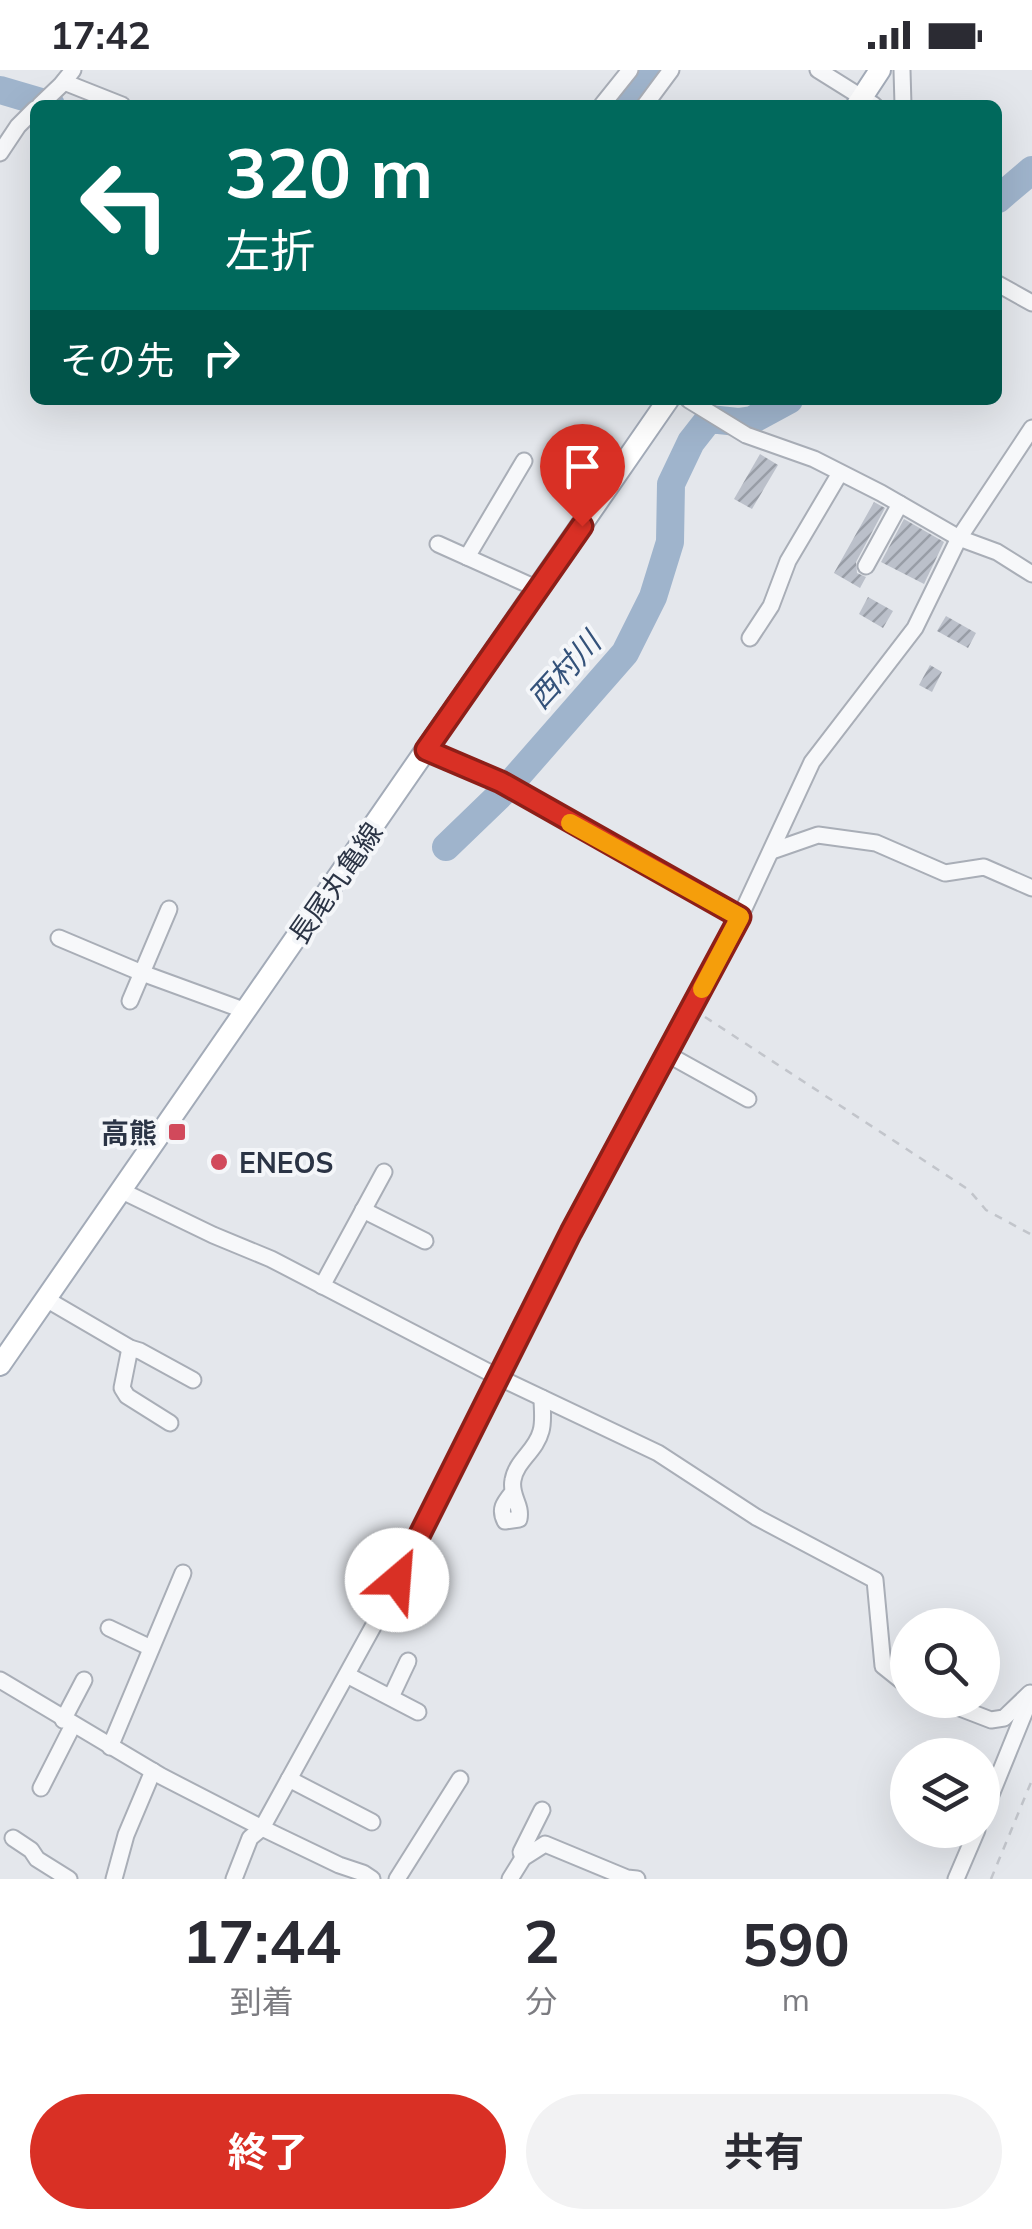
<!DOCTYPE html>
<html lang="ja">
<head>
<meta charset="utf-8">
<style>
	body { margin:0; font-family:Mulish,"Noto Sans JP",sans-serif; background:#f2f2f3; color:#2b2b33; height:100vh; display:flex; flex-direction:column; font-size:38px; white-space:nowrap }
	* { box-sizing:border-box; margin:0 }
	p { font-size:32px; color:#7c7c81 }
	.icon { flex:none; width:55px; height:55px; fill:none; stroke:currentColor; stroke-width:2; stroke-linecap:round; stroke-linejoin:round }
	.map { position:relative; height:1809px; overflow:hidden }
	.drawer { display:flex; flex-direction:column; background:#fff; flex:1 }
	.drawer>* { flex:none }
	.hud { position:absolute; left:30px; top:30px; width:972px; height:305px; border-radius:15px; box-shadow:0 10px 40px #0002; background:#00695c; color:#fff; overflow:hidden }
	.controls { position:absolute; left:890px; top:1538px; display:grid; gap:20px }
	.controls a { display:grid; place-items:center; width:110px; height:110px; border-radius:50%; background:#fff; box-shadow:0 10px 40px #0002; font-size:50px }
	.pin { position:absolute; display:grid; place-items:center; width:85px; height:85px; color:#fff; margin:-102px -42px; border-radius:50% 50% 50% 0; rotate:-45deg; box-shadow:0 0 10px #0007 }
	.pin .icon { rotate:45deg }
	.me { position:absolute; width:110px; margin:-55px; rotate:27deg; stroke-linejoin:round; filter:drop-shadow(0 0 8px #0008) }
	.turn { display:flex; align-items:center; gap:35px; height:210px; padding:0 30px; font-size:45px }
	.turn .icon { width:130px; height:130px; stroke-width:2.5 }
	.turn b { display:block; font-size:70px; line-height:85px }
	.then { display:flex; align-items:center; height:95px; padding:0 30px; background:#0003; gap:20px; font-size:38px }
	.eta { display:flex; justify-content:space-evenly; align-items:center; height:170px; text-align:center }
	.eta b { font-size:60px; font-weight:700; line-height:70px }
	.cta { display:flex; gap:20px; margin-top:auto; padding:20px 30px }
	.cta a { flex:1; height:115px; border-radius:60px; background:#d93025; color:#fff; font-size:40px; font-weight:700; line-height:115px; text-align:center }
	.cta a+a { background:#f2f2f3; color:#2b2b33 }
	.status { display:flex; justify-content:space-between; align-items:center; height:70px; padding:0 50px; background:#fff; direction:ltr }
	.status svg { height:28px; fill:currentColor }
	.map>svg:first-child { display:block }
</style>
</head>
<body>
<div class="status"><b>17:42</b><svg viewBox="0 0 49 12"><path d="M0 12V9h3v3zM5 12V6h3v6zM10 12V3h3v9zM15 12V0h3v12zM26 1h20v11H26zM47 4h2v5h-2z"/></svg></div>
<div class="map">
<svg width="1032" height="1809" viewBox="0 0 1032 1809">
	<defs>
		<pattern id="building-hatch" width="6" height="6" patternUnits="userSpaceOnUse" patternTransform="scale(2.5)"><rect width="6" height="6" fill="#bbc0ca"/><path d="M-1 1l2-2M0 6l6-6M5 7l2-2" fill="none" stroke="#989da6"/></pattern>
	</defs>
	<rect width="100%" height="100%" fill="#e4e7ec"/>
	<g fill="none" stroke-linecap="round" stroke-linejoin="round">
		<g stroke="#9fb4cc" stroke-width="28">
			<polyline points="0,20 51,35"/>
			<polyline points="619,35 645,0"/>
			<polyline points="998,129 1032,100"/>
			<polyline points="446,777 505,720 625,583 653,527 670,472 671,414 691,372 709,349 738,352 752,350 789,330"/>
		</g>
	</g>
	<g fill="url(#building-hatch)">
		<polygon points="760,384 778,395 752,439 734,429"/>
		<polygon points="874,432 885,438 856,492 857,503 866,507 860,518 834,503"/>
		<polygon points="904,449 944,472 924,514 881,492"/>
		<polygon points="868,527 893,541 883,558 859,544"/>
		<polygon points="946,546 976,563 968,578 937,561"/>
		<polygon points="930,595 942,602 932,622 919,615"/>
	</g>
	<g fill="none" stroke-linecap="round" stroke-linejoin="round">
		<defs>
			<g id="minor">
				<polyline points="818,0 874,35"/>
				<polyline points="902,0 903,35"/>
				<polyline points="64,12 122,35"/>
				<polyline points="40,35 61,15 73,0"/>
				<polyline points="602,35 630,0"/>
				<polyline points="645,35 671,0"/>
				<polyline points="0,83 18,56 35,39"/>
				<polyline points="998,214 1032,233"/>
				<polyline points="689,330 746,365 814,389 881,423 959,468 997,482 1032,504"/>
				<polyline points="438,474 538,519"/>
				<polyline points="467,487 524,391"/>
				<polyline points="866,496 900,434"/>
				<polyline points="750,568 771,536 788,491 840,403"/>
				<polyline points="426,681 501,712 740,847"/>
				<polyline points="772,781 818,765 876,773 945,803 984,797 1032,818"/>
				<polyline points="59,868 142,903 246,941"/>
				<polyline points="130,931 169,839"/>
				<polyline points="667,984 748,1029"/>
				<polyline points="122,1121 213,1165 271,1189 498,1307 658,1383 756,1447 875,1510 883,1596 908,1616"/>
				<polyline points="363,1140 425,1171"/>
				<polyline points="322,1216 384,1102"/>
				<polyline points="46,1229 130,1278 140,1281 193,1310"/>
				<polyline points="130,1278 122,1318 127,1326 170,1353"/>
				<path d="M512 1423C504 1433 499 1439 505 1451L519 1449C522 1434 510 1426 513 1410 516 1391 536 1381 541 1361 544 1351 542 1338 542 1328"/>
				<polyline points="109,1558 151,1578"/>
				<polyline points="347,1605 418,1642"/>
				<polyline points="0,1610 161,1706 262,1758 339,1795 363,1803 372,1809"/>
				<polyline points="391,1627 408,1591"/>
				<polyline points="939,1630 991,1650 1004,1648 1030,1623"/>
				<polyline points="63,1650 84,1610"/>
				<polyline points="110,1677 183,1503"/>
				<polyline points="289,1709 372,1752"/>
				<polyline points="41,1718 73,1655"/>
				<polyline points="982,1747 1032,1624"/>
				<polyline points="13,1768 31,1780 37,1789 69,1809"/>
				<polyline points="523,1788 521,1782 542,1740"/>
				<polyline points="114,1809 126,1765 153,1701"/>
				<polyline points="234,1809 250,1768 262,1758 380,1544 571,1162 740,847 812,692 915,558 959,468 1032,358"/>
				<polyline points="397,1809 460,1709"/>
				<polyline points="510,1809 523,1788 545,1774 627,1808 637,1809"/>
				<polyline points="956,1809 977,1760"/>
			</g>
			<g id="major">
				<polyline points="857,35 880,0"/>
				<polyline points="0,1295 668,330"/>
			</g>
		</defs>
		<use href="#minor" stroke="#a9aeb7" stroke-width="19"/>
		<use href="#major" stroke="#a3abb8" stroke-width="24"/>
		<g stroke="#c2c5cb" stroke-width="2.5" stroke-dasharray="8 8" stroke-linecap="butt">
			<polyline points="705,947 969,1120 986,1140 1032,1165"/>
			<polyline points="991,1809 1032,1710"/>
		</g>
		<use href="#minor" stroke="#f7f8fa" stroke-width="15"/>
		<use href="#major" stroke="#fff" stroke-width="20"/>
	</g>
	<g fill="none" stroke-linecap="round" stroke-linejoin="round">
		<defs>
			<polyline id="route" points="397,1510 571,1162 740,847 501,712 426,680 582,456"/>
		</defs>
		<use href="#route" stroke="#8d1f18" stroke-width="25"/>
		<use href="#route" stroke="#d93025" stroke-width="18"/>
		<polyline stroke="#f59e0b" stroke-width="18" points="570,753 740,847 702,919"/>
	</g>
	<g fill="#d1495b" stroke="#f4f6f9" stroke-width="4">
		<rect x="167" y="1052" width="20" height="20" rx="5"/>
		<circle cx="219" cy="1092" r="10"/>
	</g>
	<g text-anchor="middle" dominant-baseline="central" stroke-width="8" stroke-linejoin="round" paint-order="stroke">
		<g font-size="28" fill="#2b3445" stroke="#f4f6f9">
			<text transform="translate(335 813) rotate(-55)">長尾丸亀線</text>
		</g>
		<g font-size="28" font-weight="bold" fill="#2b3445" stroke="#f4f6f9" text-anchor="end">
			<text x="157" y="1062">高熊</text>
			<text x="239" y="1092" text-anchor="start">ENEOS</text>
		</g>
		<g font-size="30" font-style="italic" fill="#34527a" stroke="#f4f6f9">
			<text transform="translate(564 600) rotate(-48)">西村川</text>
		</g>
	</g>
</svg>
<div class="controls">
<a><svg class="icon" aria-label="search" viewBox="0 0 24 24"><circle cx="10" cy="10" r="6"/><path d="M15 15l6 6"/></svg></a>
<a><svg class="icon" aria-label="layers" viewBox="0 0 24 24"><path d="M12 4l9 5-9 5-9-5zM3 14l9 5 9-5"/></svg></a>
</div>
<div class="pin" style="left:582px;top:456px;background:#d93025"><svg class="icon" aria-label="arrive" viewBox="0 0 24 24"><path d="M6 21V4h12l-3 4 3 4H6"/></svg></div>
<svg class="me" style="left:397px;top:1510px" viewBox="-20 -20 40 40"><circle r="19" fill="#fff"/><path d="M0-13L10 11 0 6-10 11z" fill="#d93025"/></svg>
<div class="hud">
<div class="turn"><svg class="icon" aria-label="left" viewBox="0 0 24 24"><path d="M17 20v-9H6M10 6l-5 5 5 5"/></svg><div><b>320 m</b>左折</div></div>
<div class="then">その先<svg class="icon" aria-label="right" viewBox="0 0 24 24"><path d="M7 20v-9h11M14 6l5 5-5 5"/></svg></div>
</div>
</div>
<section class="drawer">
<div class="eta">
<div><b>17:44</b><p>到着</p></div>
<div><b>2</b><p>分</p></div>
<div><b>590</b><p>m</p></div>
</div>
<div class="cta"><a>終了</a><a>共有</a></div>
</section>
</body>
</html>
